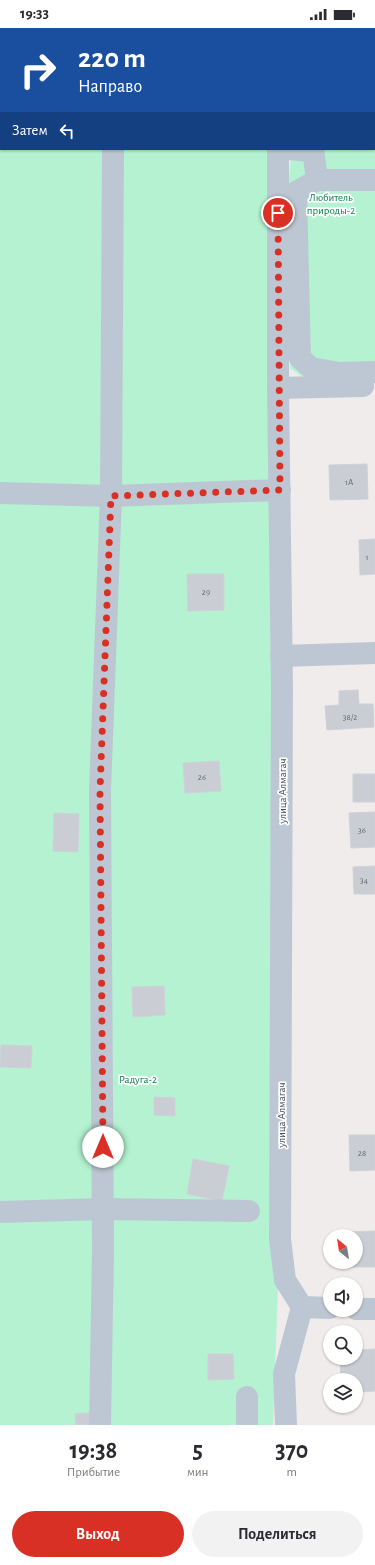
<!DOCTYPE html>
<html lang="ru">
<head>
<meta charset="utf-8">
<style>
	body { margin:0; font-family:"Alegreya Sans",sans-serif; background:#f2f2f3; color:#2b2b33; height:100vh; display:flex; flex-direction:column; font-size:15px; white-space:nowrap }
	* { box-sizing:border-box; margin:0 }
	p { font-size:13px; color:#7c7c81 }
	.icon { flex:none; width:22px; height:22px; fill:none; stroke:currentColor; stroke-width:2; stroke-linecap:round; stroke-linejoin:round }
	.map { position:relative; height:1397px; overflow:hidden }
	.drawer { display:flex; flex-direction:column; background:#fff; flex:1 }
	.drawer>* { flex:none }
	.guide { position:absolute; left:0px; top:0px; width:375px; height:122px; box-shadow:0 1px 3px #0004; background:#1a4fa0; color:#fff; overflow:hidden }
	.needle { width:26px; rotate:330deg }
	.tools { position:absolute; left:323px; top:1201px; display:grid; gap:8px }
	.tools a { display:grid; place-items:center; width:40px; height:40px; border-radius:50%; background:#fff; box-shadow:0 1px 3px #0004; font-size:20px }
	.pin { position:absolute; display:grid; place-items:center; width:34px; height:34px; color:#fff; margin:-17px; border:2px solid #fff; border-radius:50%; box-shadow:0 1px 4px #0007 }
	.me { position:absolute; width:44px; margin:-22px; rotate:0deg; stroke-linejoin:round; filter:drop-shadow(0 0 3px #0008) }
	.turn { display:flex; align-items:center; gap:14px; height:84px; padding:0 12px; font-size:18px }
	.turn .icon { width:52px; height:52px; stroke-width:2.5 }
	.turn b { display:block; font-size:28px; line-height:34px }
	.then { display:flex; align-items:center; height:38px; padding:0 12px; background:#0003; gap:8px; font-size:15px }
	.eta { display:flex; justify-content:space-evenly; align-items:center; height:68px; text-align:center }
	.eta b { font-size:24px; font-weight:600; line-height:28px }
	.primary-button { display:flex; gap:8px; margin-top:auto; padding:8px 12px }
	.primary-button a { flex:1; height:46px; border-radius:24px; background:#d93025; color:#fff; font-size:16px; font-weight:600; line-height:46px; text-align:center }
	.primary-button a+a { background:#f2f2f3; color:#2b2b33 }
	.status { display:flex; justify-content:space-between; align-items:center; height:28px; padding:0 20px; background:#fff; direction:ltr }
	.status svg { height:11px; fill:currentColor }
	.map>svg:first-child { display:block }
</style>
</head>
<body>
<div class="status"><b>19:33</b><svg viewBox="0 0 49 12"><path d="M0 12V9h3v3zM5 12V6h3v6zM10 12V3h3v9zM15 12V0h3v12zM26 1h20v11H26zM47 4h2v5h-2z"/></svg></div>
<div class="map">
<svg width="375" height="1397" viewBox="0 0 375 1397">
	<rect width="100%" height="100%" fill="#efeceb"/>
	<g fill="#b4f2d1">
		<polygon points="0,0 270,0 1,1 1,121 271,121 278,1260 273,1397 0,1397"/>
		<polygon points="300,0 375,0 375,349 304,350 290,340 287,167 292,121 374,121 374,1"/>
	</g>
	<g fill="#cacdd4" stroke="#cfd1d8">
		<polygon points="328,121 367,121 367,122"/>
		<polygon points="367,436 368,471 330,472 329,437"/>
		<polygon points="375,511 375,546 360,547 359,512"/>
		<polygon points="187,546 224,546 224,582 188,583"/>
		<polygon points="358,662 359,676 373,676 374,699 327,702 325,678 339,677 339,663"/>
		<polygon points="219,733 221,763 185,765 183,735"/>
		<rect x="353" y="746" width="22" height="28"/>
		<polygon points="375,784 375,819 351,820 349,785"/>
		<polygon points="54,785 79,786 78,824 53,823"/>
		<polygon points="375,838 375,866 354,866 353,839"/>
		<polygon points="164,958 165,987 133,989 132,959"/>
		<polygon points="1,1017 32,1018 31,1040 0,1039"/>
		<polygon points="154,1069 175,1070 175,1088 154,1087"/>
		<polygon points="349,1107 375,1107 375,1142 350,1143"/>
		<polygon points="193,1131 229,1138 222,1173 187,1166"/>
		<polygon points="375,1203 375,1239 348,1239 347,1234 356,1234 356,1208 347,1208 346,1204"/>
		<polygon points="375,1321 375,1363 356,1364 356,1352 341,1352 340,1330 356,1330 356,1322"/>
		<polygon points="208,1326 233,1326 234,1351 208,1352"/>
		<polygon points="90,1385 91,1397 76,1397 75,1386"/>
	</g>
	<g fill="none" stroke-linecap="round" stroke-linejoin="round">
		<g stroke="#bdc7d3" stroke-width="22">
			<polyline points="114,1 114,0"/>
			<polyline points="280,1 280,0"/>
			<polyline points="314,1 314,0"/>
			<polyline points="278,121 278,360 282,660 280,1211 285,1252 302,1279 284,1346 286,1397"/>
			<polyline points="287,121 313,123"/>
			<polyline points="313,121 317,152"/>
			<polyline points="375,152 317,152 296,164 300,330 311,340 340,345 375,344"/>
			<polyline points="278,360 363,358"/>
			<polyline points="0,465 111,468 280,462"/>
			<polyline points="281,628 375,625"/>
			<polyline points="0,1184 103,1181 249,1183"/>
			<polyline points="302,1279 330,1280"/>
			<polyline points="356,1281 375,1281"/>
			<polyline points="100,1397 103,1221 100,763 111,468 113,121"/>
			<polyline points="247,1397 247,1369"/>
		</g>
	</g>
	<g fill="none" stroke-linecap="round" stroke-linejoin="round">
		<polyline stroke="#d93025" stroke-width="7" stroke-dasharray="0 12.6" points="103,1119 100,763 111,468 280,462 278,185"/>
	</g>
	<g text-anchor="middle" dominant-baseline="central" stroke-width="3.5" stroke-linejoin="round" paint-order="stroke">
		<g font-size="9" fill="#656d79">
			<text x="349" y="454">1А</text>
			<text x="367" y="529">1</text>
			<text x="206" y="564">29</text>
			<text x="350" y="689">38/2</text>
			<text x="202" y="749">26</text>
			<text x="362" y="802">36</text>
			<text x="364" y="852">34</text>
			<text x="362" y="1125">28</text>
		</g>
		<g font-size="11" fill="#0e8252" stroke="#fff">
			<text x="331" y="169">Любитель<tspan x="331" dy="13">природы-2</tspan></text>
			<text x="138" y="1051">Радуга-2</text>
		</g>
		<g font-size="11" fill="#434d5b" stroke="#fff">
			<text transform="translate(282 763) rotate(-90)">улица Алмагач</text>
			<text transform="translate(281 1087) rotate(-90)">улица Алмагач</text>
		</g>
	</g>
</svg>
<div class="tools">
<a><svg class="needle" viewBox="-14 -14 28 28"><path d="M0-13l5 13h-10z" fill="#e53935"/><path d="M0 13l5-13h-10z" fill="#7c7c81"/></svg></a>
<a><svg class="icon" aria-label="sound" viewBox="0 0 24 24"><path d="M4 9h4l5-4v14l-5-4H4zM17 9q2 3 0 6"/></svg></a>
<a><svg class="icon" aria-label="search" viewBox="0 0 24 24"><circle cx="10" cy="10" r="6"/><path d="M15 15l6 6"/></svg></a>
<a><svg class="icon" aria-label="layers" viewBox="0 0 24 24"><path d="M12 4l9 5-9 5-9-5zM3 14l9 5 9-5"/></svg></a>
</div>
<div class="pin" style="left:278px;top:185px;background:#d93025"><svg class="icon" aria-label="arrive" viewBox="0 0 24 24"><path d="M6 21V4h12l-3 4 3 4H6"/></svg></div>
<svg class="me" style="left:103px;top:1119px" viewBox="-20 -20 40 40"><circle r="19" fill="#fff"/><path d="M0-13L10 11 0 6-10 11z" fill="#d93025"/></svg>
<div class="guide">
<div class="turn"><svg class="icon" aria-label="right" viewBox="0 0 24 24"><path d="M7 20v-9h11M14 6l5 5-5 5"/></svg><div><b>220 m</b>Направо</div></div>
<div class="then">Затем<svg class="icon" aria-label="left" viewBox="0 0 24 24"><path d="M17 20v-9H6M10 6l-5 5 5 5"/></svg></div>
</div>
</div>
<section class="drawer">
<div class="eta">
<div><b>19:38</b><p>Прибытие</p></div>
<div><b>5</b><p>мин</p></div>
<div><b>370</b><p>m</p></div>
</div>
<div class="primary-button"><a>Выход</a><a>Поделиться</a></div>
</section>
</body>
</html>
